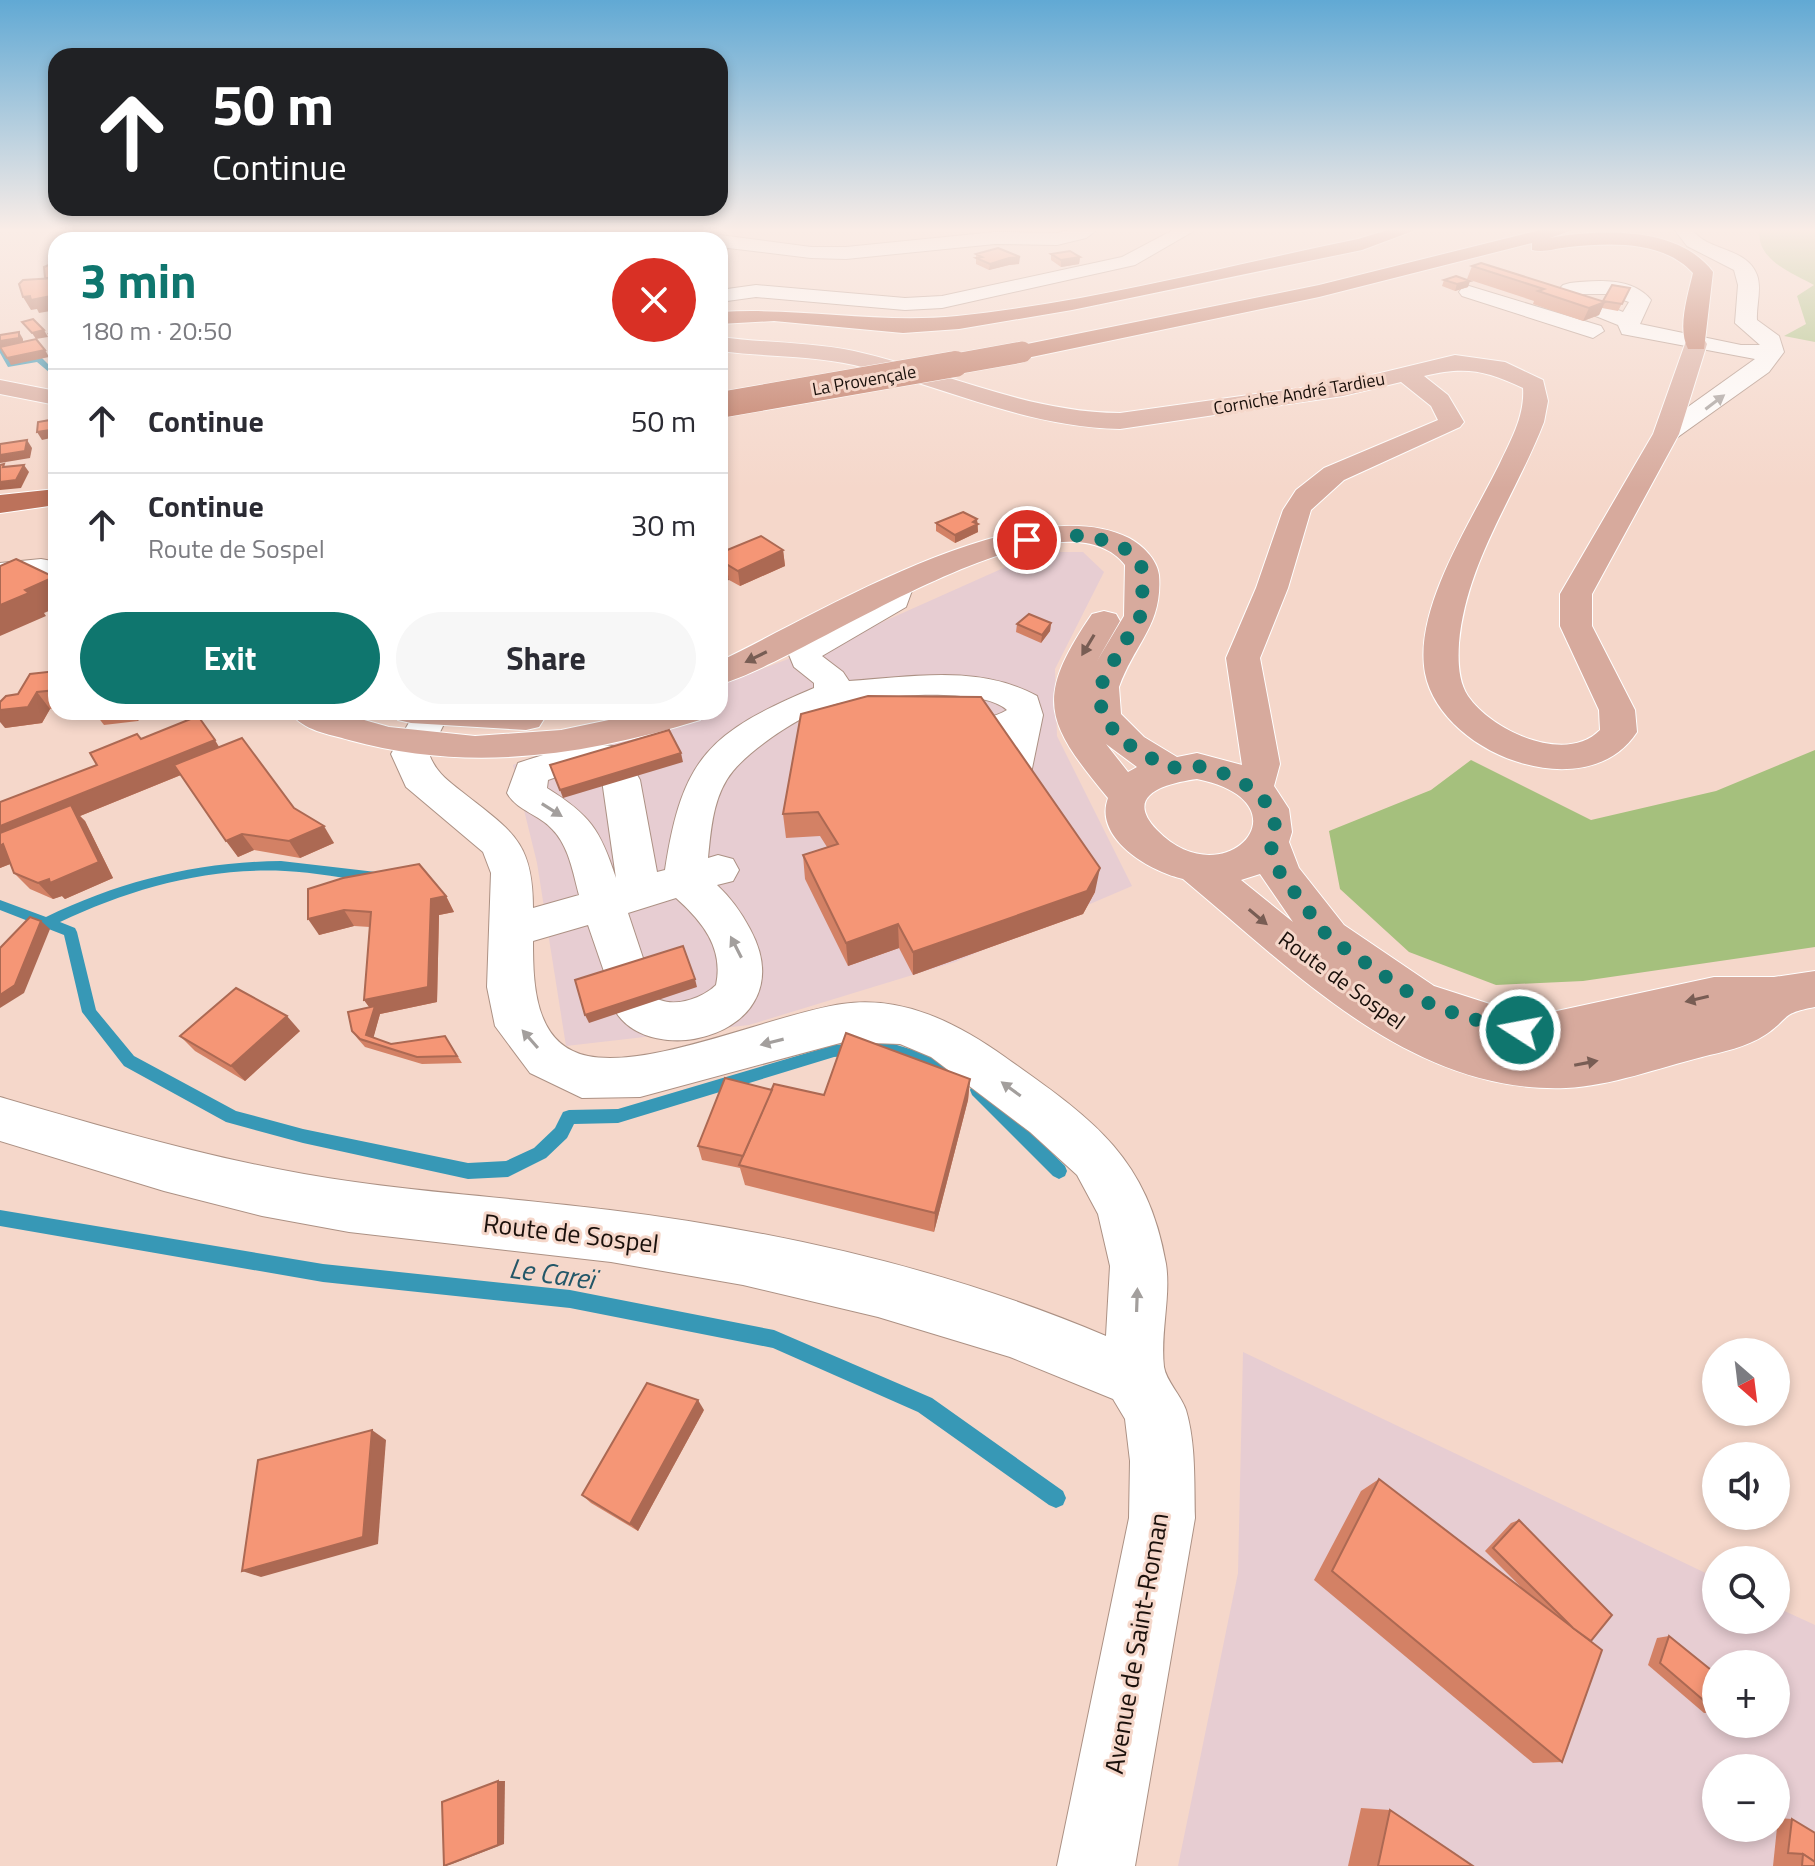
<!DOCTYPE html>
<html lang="en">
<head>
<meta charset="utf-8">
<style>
	body { margin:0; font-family:"Titillium Web",sans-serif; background:#f7f7f7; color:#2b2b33; height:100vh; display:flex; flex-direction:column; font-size:30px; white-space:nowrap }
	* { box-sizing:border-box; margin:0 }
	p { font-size:26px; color:#7c7c81 }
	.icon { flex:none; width:44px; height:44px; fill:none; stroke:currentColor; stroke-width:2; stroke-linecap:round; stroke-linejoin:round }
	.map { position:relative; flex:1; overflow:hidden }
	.panel { position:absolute; left:48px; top:232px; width:680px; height:488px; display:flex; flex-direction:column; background:#fff; border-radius:24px; box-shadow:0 4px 12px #0003 }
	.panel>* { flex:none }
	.hud { position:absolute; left:48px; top:48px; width:680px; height:168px; border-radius:24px; box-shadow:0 4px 12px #0003; background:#202124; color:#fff; overflow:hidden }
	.needle { width:52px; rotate:152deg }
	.buttons { position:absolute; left:1702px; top:1338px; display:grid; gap:16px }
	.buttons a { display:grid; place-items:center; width:88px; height:88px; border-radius:50%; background:#fff; box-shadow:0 4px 12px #0003; font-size:40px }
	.pin { position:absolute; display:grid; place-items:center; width:68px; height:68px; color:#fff; margin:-34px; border:4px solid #fff; border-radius:50%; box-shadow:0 2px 8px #0007 }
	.me { position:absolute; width:88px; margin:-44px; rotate:281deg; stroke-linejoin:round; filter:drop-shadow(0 0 6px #0008) }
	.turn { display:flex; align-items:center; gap:28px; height:168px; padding:0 32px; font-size:36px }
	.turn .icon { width:104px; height:104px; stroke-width:2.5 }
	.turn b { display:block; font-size:56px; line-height:68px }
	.round { display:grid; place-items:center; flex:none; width:84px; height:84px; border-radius:42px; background:#f7f7f7 }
	.summary { display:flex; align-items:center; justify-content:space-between; height:136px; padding:0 32px }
	h1 { font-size:48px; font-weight:700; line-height:60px; color:#0f766e }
	.cta { display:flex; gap:16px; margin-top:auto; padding:16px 32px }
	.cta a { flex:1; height:92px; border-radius:48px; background:#0f766e; color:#fff; font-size:32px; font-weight:700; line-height:92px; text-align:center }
	.cta a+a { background:#f7f7f7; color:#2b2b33 }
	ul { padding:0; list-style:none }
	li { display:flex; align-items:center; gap:24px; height:104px; padding:0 32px; border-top:2px solid #e1e1e2 }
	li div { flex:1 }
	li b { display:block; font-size:30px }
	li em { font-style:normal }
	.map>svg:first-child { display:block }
</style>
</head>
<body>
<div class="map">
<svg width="1815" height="1866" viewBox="0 0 1815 1866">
	<rect width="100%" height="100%" fill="#f5d7ca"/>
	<g fill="#e7cdd2" fill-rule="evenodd">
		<polygon points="1039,552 1083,552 1104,572 1055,669 1057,736 1132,886 955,962 749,1025 566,1046 537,863 513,765 650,712 720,712 720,685 869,628"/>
		<path d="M1243 1352 1716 1578V1620H1776V1607L1815 1625V1866H1178L1238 1573ZM1716 1664H1776V1724H1716ZM1716 1768H1776V1828H1716Z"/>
	</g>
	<g fill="#a5c07d">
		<path d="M1760 228H1815V342L1784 336 1806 324 1797 296 1814 285C1792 273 1754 259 1760 228Z"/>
		<polygon points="1815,750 1815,947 1583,981 1496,985 1409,952 1340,889 1329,831 1431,790 1471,760 1591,820 1716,791"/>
	</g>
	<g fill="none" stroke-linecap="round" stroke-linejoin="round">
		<g fill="#3798b6" fill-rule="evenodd">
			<polygon points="0,348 5,348 13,362 42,358 56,372 56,378 37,362 8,367 0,353"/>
			<path d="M281 861 376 872 383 877 376 882C345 879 315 872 285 871 207 867 129 889 60 922L75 928 77 932 96 1010 134 1056 236 1111 303 1129 468 1163 506 1161 534 1148 555 1128 563 1112 569 1110 618 1109 834 1045 884 1041 936 1057 962 1072 964 1077 962 1082 956 1084 926 1067 884 1053 834 1057 618 1123 574 1124 567 1138 546 1158 508 1177 468 1179 303 1143 226 1122 124 1066 82 1012 64 935 0 910V900L46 917C121 881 197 862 281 861Z"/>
			<polygon points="978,1083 984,1085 1065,1166 1067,1171 1065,1176 1059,1179 1053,1176 972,1095 970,1090 972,1085"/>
			<polygon points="0,1210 323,1264 570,1290 774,1330 932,1398 1063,1491 1066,1498 1063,1505 1056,1508 1049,1505 918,1412 773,1348 570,1308 323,1282 0,1226"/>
		</g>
		<defs>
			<g id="minor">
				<polygon points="366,228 545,228 536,233 392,237 369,232"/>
				<path d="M582 228C606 227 688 225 703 240 678 240 599 244 582 228Z"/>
				<polygon points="1078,228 1100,228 1086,238 1057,245 995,244 846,259 811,258 720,247 720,240 711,240 720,235 811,247 846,247 995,232 1057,233"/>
				<polygon points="1177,228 1199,228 1135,265 942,308 905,310 756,297 720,302 720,290 756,285 905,298 942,296 1122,257"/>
				<path d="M1673 228H1691C1706 252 1746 246 1757 275 1762 289 1756 306 1757 320L1779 336 1784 352 1769 372 1675 439 1666 442 1653 434 1657 429 1755 359 1622 334 1618 325 1556 300 1553 296 1563 285 1570 283C1596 280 1633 277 1651 300L1640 324 1741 345H1760L1735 323 1738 285 1734 270 1687 246ZM1578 294H1607L1629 302 1623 312Z"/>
				<polygon points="1469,286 1601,326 1604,331 1593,338 1462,296 1459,292 1462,288"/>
				<polygon points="41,559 52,561 56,568 52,575 0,581 0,563"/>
				<path d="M898 576 909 578 914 585 906 607 822 656 843 672 849 681C911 677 979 664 1037 696L1043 715 1028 788 1038 802 1032 811C1010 818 1000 810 989 791L1001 739 965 744 929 740 924 732 929 724C956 717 982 725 1007 710 980 686 876 696 840 703 808 710 754 746 733 771 713 795 711 829 708 858L718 855 733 859 739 870 733 881 717 885C731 898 741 912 750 929 807 1034 647 1075 613 1007L619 994 636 988C645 991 652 997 660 1000 678 1007 704 997 716 985 724 948 702 921 676 898L628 913 648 973 641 986 625 991 609 986 588 925 533 941C533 984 534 1045 588 1056 652 1069 774 1014 842 1004 903 995 957 1023 1005 1057 1089 1117 1147 1154 1166 1264 1171 1297 1160 1333 1164 1367 1166 1381 1181 1395 1186 1410 1196 1444 1194 1482 1195 1518L1135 1866H1057L1129 1518 1130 1461 1125 1419 1113 1399 1010 1357 878 1317 743 1285 611 1262 349 1232 262 1216 164 1191 0 1141V1097C100 1126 201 1156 304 1174 405 1192 508 1197 610 1210 779 1231 949 1269 1106 1336L1110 1266 1098 1214 1077 1175 1030 1132 931 1057 900 1044 844 1042 640 1097 582 1098 530 1073 495 1026 487 987 491 873 483 852 406 787 391 754 415 712H445L448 716 429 754C436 772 446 779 461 791 511 831 533 840 533 908L579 895C573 873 569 846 552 829 539 814 517 811 507 793L518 763C552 752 587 739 623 748L629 757 623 766 573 771 548 780 547 788C590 815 600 829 616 878L602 780 607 771 621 767 635 771 640 780 657 872 665 870C682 757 710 732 814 688V683L794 667 787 650 792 643 880 595 887 578Z"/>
			</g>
			<g id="major">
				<path d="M720 337C764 343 810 342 854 351 944 371 1026 412 1120 413L1343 382 1455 355 1505 362 1543 380 1548 401 1544 422C1516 495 1466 562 1459 643 1458 660 1458 681 1468 696 1492 731 1566 765 1600 730L1599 710 1560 626V594L1653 434 1685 344 1688 339H1704L1707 344 1679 434 1592 594V626L1635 710 1637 732C1587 809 1441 755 1425 673 1413 608 1473 519 1500 463 1511 440 1525 415 1523 388 1485 370 1465 366 1424 376L1448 395 1464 422 1460 427 1344 480 1311 510 1288 588 1260 658 1280 764 1274 786 1289 809 1292 832 1289 842 1299 868 1344 925 1434 986 1496 1006 1543 1014 1714 977H1774L1815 971V1007C1778 1014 1791 1018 1765 1035 1747 1047 1722 1052 1702 1057 1658 1068 1611 1086 1566 1088 1411 1094 1294 971 1183 879 1151 872 1093 839 1108 798 1045 722 1034 699 1092 614L1104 611 1116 614 1120 621 1097 661 1124 616 1125 565C1057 477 799 665 720 684V661C817 615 1024 486 1129 538 1142 545 1157 559 1159 575 1163 625 1134 644 1119 687L1121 714 1144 737 1177 757 1197 753 1242 765 1226 658 1256 588 1283 510 1296 490 1324 468 1438 420 1431 406 1401 382 1343 396 1120 429C1025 427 944 386 854 365 810 355 764 357 720 351ZM1106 744 1137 767 1128 772ZM1197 779C1313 803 1224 900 1157 830 1122 794 1168 783 1197 779ZM1260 874 1293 922 1241 880Z"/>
				<polygon points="0,380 56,391 56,405 0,394"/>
				<path d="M290 712H336L389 727 475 736 561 730 647 712H705L700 720C583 756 469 773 349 740 329 734 303 731 290 712Z"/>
				<polygon points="393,712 539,712 544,719 539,727 526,730 411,723 398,720"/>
			</g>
			<g id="highway">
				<path d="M1394 228H1421L1362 250 1072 310 959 329 903 333 774 321 720 324V312C799 307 878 324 957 316 1092 302 1226 266 1358 239Z"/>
				<path d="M1548 228H1578L1550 238C1600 229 1679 226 1713 272L1704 349H1688C1677 328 1688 295 1693 273 1663 240 1610 243 1569 247 1557 248 1544 253 1532 250V243L1319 297 1022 359 1011 352 1022 345 1319 285Z"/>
				<polygon points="56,489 56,505 0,513 0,495"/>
			</g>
		</defs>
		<use href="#minor" stroke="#ac9184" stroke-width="2"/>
		<use href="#major" stroke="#fff" stroke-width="2"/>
		<use href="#highway" stroke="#fff" stroke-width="2"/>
		<use href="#minor" fill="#fff" fill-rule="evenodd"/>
		<use href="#major" fill="#d7aa9d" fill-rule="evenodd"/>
		<use href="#highway" fill="#bc725b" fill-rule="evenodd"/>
		<defs>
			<polyline id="highway-bridge-far1" points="944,366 1022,352"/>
			<polyline id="highway-bridge" points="720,405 955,364"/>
		</defs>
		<use href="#highway-bridge-far1" stroke="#fff" stroke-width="22" stroke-linecap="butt"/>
		<use href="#highway-bridge" stroke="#fff" stroke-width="27" stroke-linecap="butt"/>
		<use href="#highway-bridge-far1" stroke="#bc725b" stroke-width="21"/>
		<use href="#highway-bridge" stroke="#bc725b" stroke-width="26"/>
	</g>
	<g fill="#d38165">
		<polygon points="976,254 1019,264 1009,265 989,270 976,264"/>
		<polygon points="1051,254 1080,257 1079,264 1061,267 1051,260"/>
		<polygon points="1472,266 1603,301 1630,288 1618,311 1602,308 1599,315 1583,321 1533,304 1534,301 1467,279"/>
		<polygon points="1444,280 1468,287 1455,291 1442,286"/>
		<polygon points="977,519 978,532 955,543 936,531 936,523"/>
		<polygon points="783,550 785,566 740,586 729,580 720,553"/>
		<polygon points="1051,623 1050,631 1041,643 1016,632 1017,624"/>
		<polygon points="56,671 56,708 50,709 42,723 5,728 18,694"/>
		<polygon points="94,712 143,712 138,721 104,725"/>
		<polygon points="801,714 1095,892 1083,914 913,975 899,948 848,966 805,879 803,855 827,847 820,836 786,838 783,814"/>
		<polygon points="142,739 219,747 334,843 300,858 254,850 238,857 181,775 80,816 85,821 113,878 65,899 62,896 53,899 30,889 14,873 10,864 0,868 0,802 97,765"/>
		<polygon points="308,889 446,896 454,912 439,915 437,1002 380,1014 373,1038 391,1044 445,1036 462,1063 422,1064 365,1047 358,1039 352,1031 369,1007 364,1000 370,927 354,926 319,935"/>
		<polygon points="300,1031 245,1081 195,1051 180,1036"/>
		<polygon points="970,1079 968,1100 934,1232 745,1185 740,1168 702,1160 698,1146 772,1090 824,1095"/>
		<polygon points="704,1410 638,1531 591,1503 582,1495"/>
		<polygon points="1379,1479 1522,1588 1485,1551 1511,1523 1519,1520 1591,1641 1562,1762 1533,1763 1314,1580 1361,1491"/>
		<polygon points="1669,1636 1716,1674 1716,1712 1704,1713 1648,1665 1657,1638"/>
		<polygon points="1361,1808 1390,1810 1473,1866 1348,1866"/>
		<polygon points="1778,1818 1792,1819 1815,1866 1773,1866"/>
	</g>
	<g fill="#ac6953">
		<polygon points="1020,257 1019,264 1009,265 989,270 990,264 1009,258"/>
		<polygon points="1080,257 1079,264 1061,267 1061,260"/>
		<polygon points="1470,281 1468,287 1455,291 1457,284"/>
		<polygon points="56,295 56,310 39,313 37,309 31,310 23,297"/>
		<polygon points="1605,302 1599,315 1583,321 1589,308"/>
		<polygon points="44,330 48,337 36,339 32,333"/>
		<polygon points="19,332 23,339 23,345 0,349 0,341"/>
		<polygon points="45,350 49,357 11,365 7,358"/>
		<polygon points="50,420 55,428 55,437 42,440 37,432"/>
		<polygon points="27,440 32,448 30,458 0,463 0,455"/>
		<polygon points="24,465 29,472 21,488 0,490 0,482"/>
		<polygon points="977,519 978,532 955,543 955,535"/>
		<polygon points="783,550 785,566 740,586 738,571"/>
		<polygon points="726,564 729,580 720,583 720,567"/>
		<polygon points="54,577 56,579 56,608 44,613 46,616 0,636 0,605 25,590"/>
		<polygon points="1051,623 1050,631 1041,643 1042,635"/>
		<polygon points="37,692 50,709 42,723 5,728 0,722 0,710"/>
		<polygon points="131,712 143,712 138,721"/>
		<polygon points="215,740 225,757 80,816 85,821 113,878 65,899 62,896 53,899 38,883 0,833 0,826"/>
		<polygon points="681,753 683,762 563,798 560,790"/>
		<polygon points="324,826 334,843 300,858 289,841"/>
		<polygon points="242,834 254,850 238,857 226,841"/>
		<polygon points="3,844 18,861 0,868 0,846"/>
		<polygon points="1100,868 1095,892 1083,914 913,975 913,952"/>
		<polygon points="446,896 454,912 439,915 437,1002 380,1014 372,1043 366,1035 373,1012 364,1000 431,899"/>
		<polygon points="344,910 354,926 319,935 308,919"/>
		<polygon points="41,921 50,929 24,993 0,1008 0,995"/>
		<polygon points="898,924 899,948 848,966 846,943"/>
		<polygon points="695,979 697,987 589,1023 585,1015"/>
		<polygon points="287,1016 300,1031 245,1081 231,1066"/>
		<polygon points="970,1079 968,1100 934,1232 935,1213"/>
		<polygon points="698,1400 704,1410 638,1531 630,1524"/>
		<polygon points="372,1430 386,1440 378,1544 261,1577 242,1571"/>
		<polygon points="498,1781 505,1781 504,1844 452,1864 444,1866"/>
	</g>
	<g fill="#f59676" stroke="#ac6953" stroke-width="2">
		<polygon points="998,248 1020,257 1009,258 990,264 976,258 982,257 976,254"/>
		<polygon points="1070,251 1080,257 1061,260 1051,254"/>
		<polygon points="56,262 56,278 45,278 44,267"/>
		<polygon points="1481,263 1605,302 1589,308 1538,291 1544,289 1472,266"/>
		<polygon points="1456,276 1470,281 1457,284 1444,280"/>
		<polygon points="54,278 56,283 56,295 31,300 30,296 23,297 19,284 23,280"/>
		<polygon points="1612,285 1630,288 1622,304 1603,301"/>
		<polygon points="33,319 44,330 32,333 22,322"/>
		<polygon points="19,332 19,338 0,341 0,335"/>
		<polygon points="56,332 56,340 49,334"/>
		<polygon points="36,339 45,350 7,358 0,347"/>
		<polygon points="50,420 50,430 37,432 38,422"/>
		<polygon points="27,440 25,451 0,455 0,444"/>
		<polygon points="4,464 3,467 24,465 16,480 0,482 0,465"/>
		<polygon points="963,512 977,519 973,522 978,524 955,535 936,523"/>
		<polygon points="761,536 783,550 738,571 726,564 720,567 720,553"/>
		<polygon points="16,559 54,577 25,590 29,593 0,605 0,566"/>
		<polygon points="1029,614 1051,623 1042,635 1017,624"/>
		<polygon points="56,671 56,690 37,692 28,707 0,710 0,702 6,696 18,694 30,674"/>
		<polygon points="868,696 981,697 1100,868 1087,891 913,952 898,924 846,943 803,855 838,844 818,812 783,814 801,714"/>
		<polygon points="198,716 215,740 0,826 0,802 97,765 90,753 137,734 141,739"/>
		<polygon points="669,730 681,753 560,790 550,765"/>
		<polygon points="242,738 294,808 324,826 289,841 242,834 226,841 174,765"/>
		<polygon points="71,805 99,862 50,883 49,879 38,883 14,873 3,844 0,846 0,833"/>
		<polygon points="419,864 446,896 431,899 428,987 364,1000 371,912 344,910 308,919 308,889 343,878"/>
		<polygon points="30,917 41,921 15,985 0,995 0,948"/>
		<polygon points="683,946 695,979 585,1015 575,980"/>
		<polygon points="236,988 287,1016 231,1066 180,1036"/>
		<polygon points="375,1006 366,1035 391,1044 445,1036 457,1056 417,1057 360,1039 352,1031 348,1012"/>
		<polygon points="846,1033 970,1079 935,1213 739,1165 774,1084 824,1095"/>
		<polygon points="725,1078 772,1090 743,1156 698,1146"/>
		<polygon points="647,1383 698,1400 630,1524 582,1495"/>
		<polygon points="372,1430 363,1537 242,1571 258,1460"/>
		<polygon points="1379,1479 1602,1650 1562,1762 1332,1571"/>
		<polygon points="1519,1520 1612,1615 1591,1641 1573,1628 1493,1548"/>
		<polygon points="1669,1636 1716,1674 1716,1711 1660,1663"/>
		<polygon points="498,1781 498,1845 444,1866 442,1802"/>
		<polygon points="1390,1810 1473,1866 1378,1866"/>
		<polygon points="1792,1819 1815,1833 1815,1862 1803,1854 1788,1853"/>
		<polygon points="1803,1854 1815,1862 1815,1866 1802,1866"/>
	</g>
	<defs><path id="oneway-solid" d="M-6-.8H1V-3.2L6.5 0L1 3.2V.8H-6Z" transform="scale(2)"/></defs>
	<g fill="#a39f9d">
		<use href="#oneway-solid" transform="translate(1715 402) rotate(-37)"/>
		<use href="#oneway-solid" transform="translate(552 810) rotate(32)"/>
		<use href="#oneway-solid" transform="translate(736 947) rotate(-117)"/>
		<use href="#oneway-solid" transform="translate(530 1039) rotate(-131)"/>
		<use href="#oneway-solid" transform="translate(772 1042) rotate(166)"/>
		<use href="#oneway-solid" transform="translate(1011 1089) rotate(-144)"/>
		<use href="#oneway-solid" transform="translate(1137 1300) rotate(-88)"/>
	</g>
	<g fill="#785d54">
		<use href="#oneway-solid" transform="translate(1088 645) rotate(121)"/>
		<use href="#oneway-solid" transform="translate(756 657) rotate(154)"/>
		<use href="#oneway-solid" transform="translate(1258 917) rotate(40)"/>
		<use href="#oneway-solid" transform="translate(1697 999) rotate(167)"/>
		<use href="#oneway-solid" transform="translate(1586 1063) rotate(-11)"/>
	</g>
	<linearGradient id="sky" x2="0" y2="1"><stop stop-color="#61a9d4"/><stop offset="0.47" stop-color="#faede7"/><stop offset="1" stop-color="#faede7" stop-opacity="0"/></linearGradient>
	<rect width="1815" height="489" fill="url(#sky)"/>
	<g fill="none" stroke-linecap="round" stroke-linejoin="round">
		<polyline stroke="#0f766e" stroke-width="14" stroke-dasharray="0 25.2" points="1027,540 1051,535 1092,536 1128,550 1140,563 1144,574 1140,617 1104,677 1099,695 1103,716 1121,740 1168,768 1197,766 1217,770 1254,789 1269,806 1275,825 1270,844 1280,873 1328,937 1418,999 1464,1017 1520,1030"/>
	</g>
	<g text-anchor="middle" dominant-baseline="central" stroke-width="6" stroke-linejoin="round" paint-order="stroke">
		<g font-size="18" fill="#1a100b" stroke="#f5d7ca">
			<text transform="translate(864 380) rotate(-10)">La Provençale</text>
			<text transform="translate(1299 393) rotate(-10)">Corniche André Tardieu</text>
		</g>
		<g font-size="22" fill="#1a100b" stroke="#f5d7ca">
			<text transform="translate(1342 980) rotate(36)">Route de Sospel</text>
		</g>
		<g font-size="26" fill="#1a100b" stroke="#f5d7ca">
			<text transform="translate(571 1233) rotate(7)">Route de Sospel</text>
			<text transform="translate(1136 1643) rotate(-80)">Avenue de Saint-Roman</text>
		</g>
		<g font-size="28" font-style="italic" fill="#235768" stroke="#f5d7ca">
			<text transform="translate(552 1273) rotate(8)">Le Careï</text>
		</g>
	</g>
</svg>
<div class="buttons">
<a><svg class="needle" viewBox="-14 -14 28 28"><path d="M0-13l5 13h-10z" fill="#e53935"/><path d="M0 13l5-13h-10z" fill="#7c7c81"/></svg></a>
<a><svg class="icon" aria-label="sound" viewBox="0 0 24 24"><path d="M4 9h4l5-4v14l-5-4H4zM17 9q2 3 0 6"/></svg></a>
<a><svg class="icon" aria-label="search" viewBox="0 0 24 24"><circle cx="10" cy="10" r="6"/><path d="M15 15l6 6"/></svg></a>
<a>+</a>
<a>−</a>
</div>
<div class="pin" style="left:1027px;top:540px;background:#d93025"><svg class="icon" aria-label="arrive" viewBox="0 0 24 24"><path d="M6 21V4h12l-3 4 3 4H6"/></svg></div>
<svg class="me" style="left:1520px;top:1030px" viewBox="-20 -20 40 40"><circle r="17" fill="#0f766e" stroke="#fff" stroke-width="3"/><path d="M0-11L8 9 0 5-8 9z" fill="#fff"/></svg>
<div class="hud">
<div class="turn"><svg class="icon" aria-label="ahead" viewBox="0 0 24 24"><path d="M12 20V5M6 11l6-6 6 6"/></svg><div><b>50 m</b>Continue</div></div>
</div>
<section class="panel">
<div class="summary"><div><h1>3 min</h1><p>180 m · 20:50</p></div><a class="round" style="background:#d93025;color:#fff"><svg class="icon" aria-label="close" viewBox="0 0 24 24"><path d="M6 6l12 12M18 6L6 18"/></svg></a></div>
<ul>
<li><svg class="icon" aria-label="ahead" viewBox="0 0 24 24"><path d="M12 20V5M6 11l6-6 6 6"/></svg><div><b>Continue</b></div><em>50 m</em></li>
<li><svg class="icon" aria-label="ahead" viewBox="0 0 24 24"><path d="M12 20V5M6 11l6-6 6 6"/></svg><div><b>Continue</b><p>Route de Sospel</p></div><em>30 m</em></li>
</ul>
<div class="cta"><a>Exit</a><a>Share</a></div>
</section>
</div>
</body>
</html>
